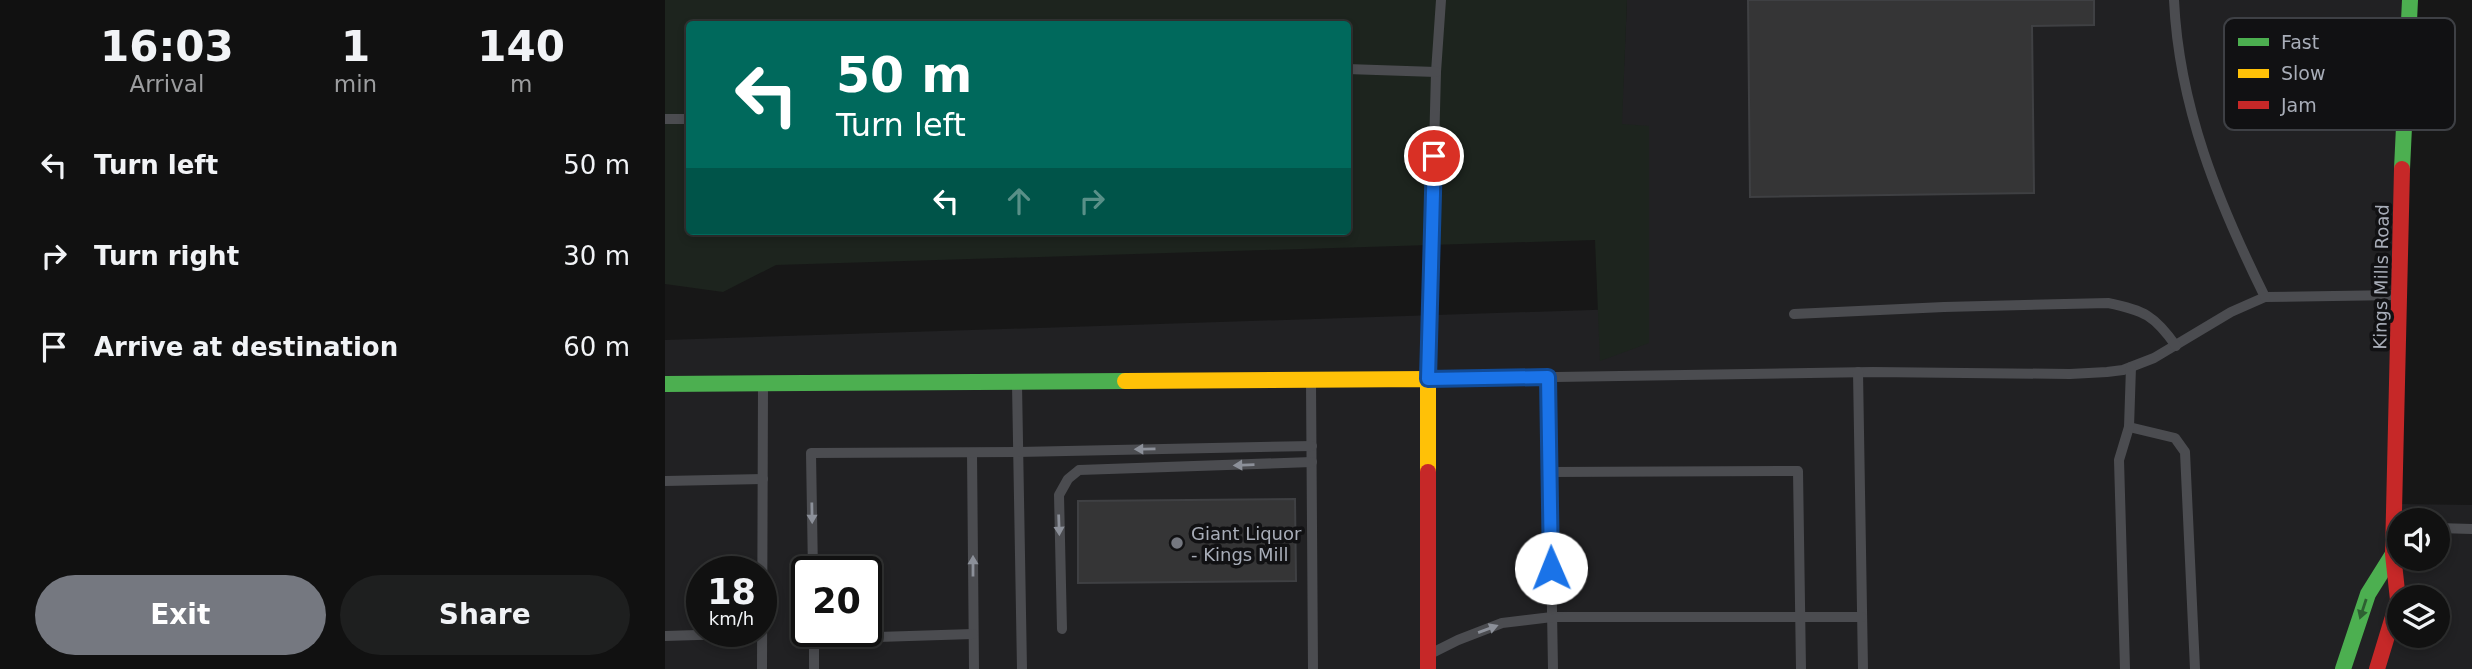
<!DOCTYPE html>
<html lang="en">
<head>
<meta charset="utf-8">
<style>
	body { margin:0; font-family:"DejaVu Sans",sans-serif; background:#1e1f1f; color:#f1f3f6; height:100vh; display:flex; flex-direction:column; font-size:26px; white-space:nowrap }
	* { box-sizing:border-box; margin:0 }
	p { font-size:23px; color:#9c9d9f }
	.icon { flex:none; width:38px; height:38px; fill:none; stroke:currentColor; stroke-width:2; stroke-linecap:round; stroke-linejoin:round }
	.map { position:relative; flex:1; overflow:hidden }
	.drawer { display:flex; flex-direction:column; background:#111; width:665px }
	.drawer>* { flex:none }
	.guide { position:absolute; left:21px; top:21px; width:665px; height:214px; border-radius:7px; box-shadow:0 4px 10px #0003,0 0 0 2px #303131; background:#00695c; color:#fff; overflow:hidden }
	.fabs { position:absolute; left:1722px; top:508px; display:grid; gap:14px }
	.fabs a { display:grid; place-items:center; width:63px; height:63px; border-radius:50%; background:#111; box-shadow:0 4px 10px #0003,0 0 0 2px #303131; font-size:35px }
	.speed { position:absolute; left:21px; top:556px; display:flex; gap:14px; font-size:35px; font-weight:700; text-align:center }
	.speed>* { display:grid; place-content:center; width:91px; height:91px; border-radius:50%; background:#111; box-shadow:0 4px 10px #0003,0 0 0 2px #303131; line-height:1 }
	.speed small { font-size:18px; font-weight:400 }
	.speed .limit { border:4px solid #111; border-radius:10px; background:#fff; color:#111 }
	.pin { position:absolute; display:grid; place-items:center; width:60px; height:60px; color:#fff; margin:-30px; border:4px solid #fff; border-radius:50%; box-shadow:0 2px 7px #0007 }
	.me { position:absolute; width:77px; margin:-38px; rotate:359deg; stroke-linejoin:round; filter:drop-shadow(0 0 5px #0008) }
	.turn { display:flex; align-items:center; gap:24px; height:147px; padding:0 35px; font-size:32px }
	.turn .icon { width:91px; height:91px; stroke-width:2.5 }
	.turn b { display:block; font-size:49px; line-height:60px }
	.lanes { display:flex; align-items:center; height:66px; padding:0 35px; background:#0003; justify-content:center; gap:35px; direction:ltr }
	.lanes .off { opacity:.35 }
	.eta { display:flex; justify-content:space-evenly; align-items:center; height:119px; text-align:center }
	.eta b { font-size:42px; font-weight:700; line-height:49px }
	.cta { display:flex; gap:14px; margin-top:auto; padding:14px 35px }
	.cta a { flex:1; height:80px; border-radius:42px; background:#757880; color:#fff; font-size:28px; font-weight:700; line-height:80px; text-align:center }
	.cta a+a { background:#1e1f1f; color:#f1f3f6 }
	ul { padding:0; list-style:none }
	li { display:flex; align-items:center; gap:21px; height:91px; padding:0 35px }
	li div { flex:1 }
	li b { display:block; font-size:26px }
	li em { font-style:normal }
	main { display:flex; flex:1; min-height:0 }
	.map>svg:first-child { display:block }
</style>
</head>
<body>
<main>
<section class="drawer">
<div class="eta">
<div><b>16:03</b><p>Arrival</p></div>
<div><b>1</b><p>min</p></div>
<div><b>140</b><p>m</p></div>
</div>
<ul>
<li><svg class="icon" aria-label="left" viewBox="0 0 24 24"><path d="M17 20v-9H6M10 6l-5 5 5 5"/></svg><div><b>Turn left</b></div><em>50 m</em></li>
<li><svg class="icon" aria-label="right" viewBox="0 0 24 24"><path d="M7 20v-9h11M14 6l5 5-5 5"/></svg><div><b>Turn right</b></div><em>30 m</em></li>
<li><svg class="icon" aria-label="arrive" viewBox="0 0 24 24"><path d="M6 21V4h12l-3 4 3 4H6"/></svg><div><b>Arrive at destination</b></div><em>60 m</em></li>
</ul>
<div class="cta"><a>Exit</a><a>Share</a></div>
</section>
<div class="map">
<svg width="1807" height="669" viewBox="0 0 1807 669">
	<rect width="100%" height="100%" fill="#171717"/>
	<path fill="#212123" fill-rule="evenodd" d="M962 0H1745L1731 504 1807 505V669H0V340L957 309 952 221ZM1734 520H1773V558H1734ZM37 572H96V632H37ZM142 572H201V632H142ZM1734 597H1773V635H1734Z"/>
	<path fill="#1d241e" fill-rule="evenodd" d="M0 0H962L957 124 984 126V343L935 361 930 240 111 265 58 292 0 284ZM24 24H682V231H24Z"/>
	<g fill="#353536" stroke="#3f4043" stroke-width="2">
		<polygon points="1083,0 1429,0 1429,25 1367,26 1369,193 1085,197"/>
		<polygon points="630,499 631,581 413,583 413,501"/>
	</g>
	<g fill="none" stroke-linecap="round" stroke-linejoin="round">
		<g stroke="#4b4c50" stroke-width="10">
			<polyline points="776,0 771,72 763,379 1208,372 1405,374 1442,372 1458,370 1489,358 1566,312 1600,297 1732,295"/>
			<path d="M1509 0C1514 107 1553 202 1600 297"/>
			<polyline points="682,69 771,72"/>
			<polyline points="0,119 24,119"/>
			<path d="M1129 314 1279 307 1443 303C1479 310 1490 316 1511 346"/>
			<polyline points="1193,372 1198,669"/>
			<polyline points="883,377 888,669"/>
			<polyline points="646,383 648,669"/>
			<polyline points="352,384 357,669"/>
			<polyline points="1464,427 1510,438 1520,452 1530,669"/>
			<polyline points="307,453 309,669"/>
			<polyline points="885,472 1133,471 1136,669"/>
			<polyline points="0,481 98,479"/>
			<polyline points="1773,528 1807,529"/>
			<polyline points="148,572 146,453 353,452 647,446"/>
			<polyline points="397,629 394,495 403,479 414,470 647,462"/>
			<polyline points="149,635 149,669"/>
			<polyline points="0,636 97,633"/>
			<polyline points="149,639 308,634"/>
			<polyline points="769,652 793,640 837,623 887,617 1197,617"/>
			<polyline points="97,669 98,386"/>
			<polyline points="1460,669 1454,460 1464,427 1466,367"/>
		</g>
		<g stroke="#4caf50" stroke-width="16">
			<polyline points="1737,169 1745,0"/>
			<polyline points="0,384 460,381"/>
			<polyline points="1678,669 1703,594 1728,554"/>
		</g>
		<polyline stroke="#ffc107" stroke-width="16" points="460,381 763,379 763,472"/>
		<g stroke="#c62828" stroke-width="16">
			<polyline points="763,472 763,669"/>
			<polyline points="1712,669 1733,600 1728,554 1737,169"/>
		</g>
	</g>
	<defs><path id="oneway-solid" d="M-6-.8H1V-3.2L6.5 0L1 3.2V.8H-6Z" transform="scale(1.75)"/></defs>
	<g fill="#8c9099">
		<use href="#oneway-solid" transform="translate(480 449) rotate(179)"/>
		<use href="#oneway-solid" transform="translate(579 465) rotate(178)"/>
		<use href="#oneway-solid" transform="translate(147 513) rotate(89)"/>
		<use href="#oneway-solid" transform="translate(394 525) rotate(88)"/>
		<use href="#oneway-solid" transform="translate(308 566) rotate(-90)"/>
		<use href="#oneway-solid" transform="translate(823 629) rotate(-20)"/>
	</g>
	<use fill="#2e6032" href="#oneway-solid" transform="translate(1698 609) rotate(108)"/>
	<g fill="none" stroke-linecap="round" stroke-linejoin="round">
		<defs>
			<polyline id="route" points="769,156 763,379 883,377 886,568"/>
		</defs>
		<use href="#route" stroke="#114b97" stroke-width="18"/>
		<use href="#route" stroke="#1a73e8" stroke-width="12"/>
	</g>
	<circle fill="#757880" stroke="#111113" stroke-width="2.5" cx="512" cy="543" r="7"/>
	<g text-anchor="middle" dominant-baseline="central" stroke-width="7" stroke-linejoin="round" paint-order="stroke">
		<g font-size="18" fill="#a8adb8" stroke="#111113">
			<text transform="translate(1716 277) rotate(-89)">Kings Mills Road</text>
		</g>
		<g font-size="18" fill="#a8adb8" stroke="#111113" text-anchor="start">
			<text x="526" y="533">Giant Liquor<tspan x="526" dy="21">- Kings Mill</tspan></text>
		</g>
	</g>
	<rect x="1559" y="18" width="231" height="112" rx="10" fill="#111113" stroke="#3e4045" stroke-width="2"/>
	<rect x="1573" y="38" width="31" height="8" fill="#4caf50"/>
	<rect x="1573" y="69" width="31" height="9" fill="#ffc107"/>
	<rect x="1573" y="101" width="31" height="8" fill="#c62828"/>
	<g font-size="19" fill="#a8adb8">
		<text x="1616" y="49">Fast</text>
		<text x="1616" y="80">Slow</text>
		<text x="1616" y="112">Jam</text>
	</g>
</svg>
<div class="fabs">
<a><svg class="icon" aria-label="sound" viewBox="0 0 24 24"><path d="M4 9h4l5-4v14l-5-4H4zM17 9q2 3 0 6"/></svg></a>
<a><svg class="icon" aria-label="layers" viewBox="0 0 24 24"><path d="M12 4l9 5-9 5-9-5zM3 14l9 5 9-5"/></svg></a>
</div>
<div class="speed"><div>18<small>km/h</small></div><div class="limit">20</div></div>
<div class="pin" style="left:769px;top:156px;background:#d93025"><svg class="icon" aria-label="arrive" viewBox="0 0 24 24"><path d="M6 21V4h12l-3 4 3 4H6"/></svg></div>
<svg class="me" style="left:886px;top:568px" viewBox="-20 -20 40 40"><circle r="19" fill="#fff"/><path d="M0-13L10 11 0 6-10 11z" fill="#1a73e8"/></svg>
<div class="guide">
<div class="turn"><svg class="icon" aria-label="left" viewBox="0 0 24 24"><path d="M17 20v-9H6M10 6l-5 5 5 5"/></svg><div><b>50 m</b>Turn left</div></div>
<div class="lanes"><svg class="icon" aria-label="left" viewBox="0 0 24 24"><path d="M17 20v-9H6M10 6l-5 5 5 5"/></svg><svg class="icon off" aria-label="ahead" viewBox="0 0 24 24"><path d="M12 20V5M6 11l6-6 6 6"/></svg><svg class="icon off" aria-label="right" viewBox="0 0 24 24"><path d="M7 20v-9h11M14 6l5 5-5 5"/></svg></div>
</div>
</div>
</main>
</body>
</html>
